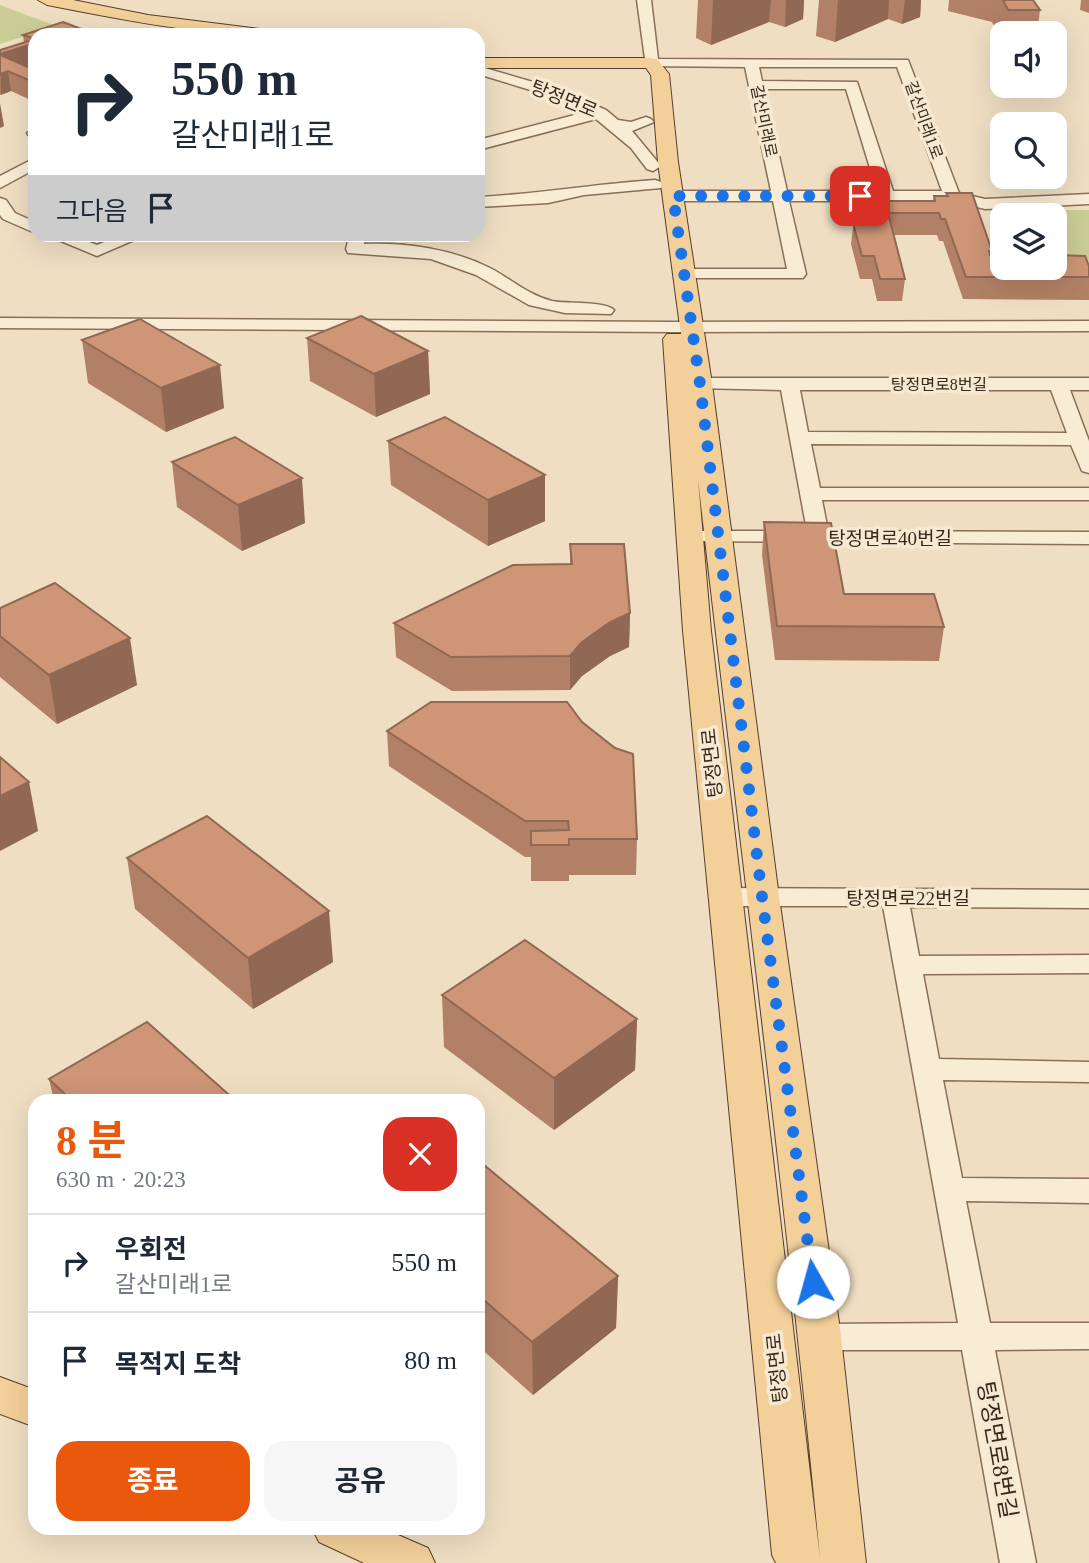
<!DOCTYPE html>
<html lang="ko">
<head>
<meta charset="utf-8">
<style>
	body { margin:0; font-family:"Times New Roman","Noto Sans KR",serif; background:#f6f6f7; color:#1f2937; height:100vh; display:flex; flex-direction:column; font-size:26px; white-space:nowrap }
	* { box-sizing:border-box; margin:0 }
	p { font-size:23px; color:#747a83 }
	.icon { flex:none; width:38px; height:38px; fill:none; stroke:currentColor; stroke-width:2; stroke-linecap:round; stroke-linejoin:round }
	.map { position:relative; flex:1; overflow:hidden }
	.details { position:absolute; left:28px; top:1094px; width:457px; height:441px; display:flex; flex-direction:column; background:#fff; border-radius:21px; box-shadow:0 7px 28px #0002 }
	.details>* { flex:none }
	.guide { position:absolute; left:28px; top:28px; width:457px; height:214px; border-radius:21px; box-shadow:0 7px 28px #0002; background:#fff; color:#1f2937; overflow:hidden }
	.fabs { position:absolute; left:990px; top:21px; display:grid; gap:14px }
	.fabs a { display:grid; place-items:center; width:77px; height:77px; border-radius:14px; background:#fff; box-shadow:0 7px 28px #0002; font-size:35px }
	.pin { position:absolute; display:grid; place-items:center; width:60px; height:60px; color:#fff; margin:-30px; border-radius:14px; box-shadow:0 4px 10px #0006 }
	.me { position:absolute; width:77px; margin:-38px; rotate:353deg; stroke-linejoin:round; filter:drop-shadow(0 0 5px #0008) }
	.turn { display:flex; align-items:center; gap:24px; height:147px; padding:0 28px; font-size:32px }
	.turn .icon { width:91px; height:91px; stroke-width:2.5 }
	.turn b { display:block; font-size:49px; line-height:60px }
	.then { display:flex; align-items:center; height:66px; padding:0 28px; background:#0003; gap:14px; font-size:26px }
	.round { display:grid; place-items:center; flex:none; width:74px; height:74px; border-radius:21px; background:#f6f6f7 }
	.overview { display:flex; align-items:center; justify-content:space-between; height:119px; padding:0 28px }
	h1 { font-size:42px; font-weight:700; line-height:52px; color:#ea580c }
	.primary-button { display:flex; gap:14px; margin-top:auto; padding:14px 28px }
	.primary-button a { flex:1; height:80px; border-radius:21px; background:#ea580c; color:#fff; font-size:28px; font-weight:700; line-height:80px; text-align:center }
	.primary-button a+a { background:#f6f6f7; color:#1f2937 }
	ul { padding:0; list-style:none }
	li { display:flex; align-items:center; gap:21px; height:98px; padding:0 28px; border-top:2px solid #e0e1e3 }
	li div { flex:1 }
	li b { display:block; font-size:26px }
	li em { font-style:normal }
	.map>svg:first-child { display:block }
</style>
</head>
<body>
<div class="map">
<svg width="1089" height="1563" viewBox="0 0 1089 1563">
	<rect width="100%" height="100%" fill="#efdec2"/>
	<g fill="#cbcd96">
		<polygon points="0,5 56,26 0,44"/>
		<polygon points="993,210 1089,210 1089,261 1055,261 1055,215 1003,215 1003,237"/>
	</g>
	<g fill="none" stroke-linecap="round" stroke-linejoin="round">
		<defs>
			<g id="minor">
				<path d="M637 0H651L658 59 908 60 959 193 985 199 1089 194V204L985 209 952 201H789L806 274 803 278H678L675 274 684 269H787L773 201H673L665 196 673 191H771L745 67 646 66ZM759 67H897L942 191H893L857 82 762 81ZM764 89H846L877 191H787Z"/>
				<path d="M212 24 219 28C211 37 201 35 190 35Z"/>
				<polygon points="478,66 557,89 606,110 618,120 631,122 646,117 651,119 654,122 632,131 661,166 653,171 647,169 631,148 596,119 478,150 478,140 586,112 547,95 478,74"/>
				<polygon points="35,128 35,139 30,137 27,133"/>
				<polygon points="35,158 35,169 0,188 0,176"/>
				<path d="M655 180 661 182 663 185 661 188 584 195 548 203 478 207V197C538 194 595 184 655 180Z"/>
				<polygon points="0,198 6,200 15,213 35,222 35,233 3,219 0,215"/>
				<polygon points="44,234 69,234 97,245 124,234 148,234 97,256"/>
				<path d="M350 234H366L364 244C406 242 452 249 490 268 511 279 528 295 552 301 566 304 606 301 614 310L611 314 565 313 529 305 476 275 431 259 348 253 346 249Z"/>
				<polygon points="0,318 674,322 1089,321 1089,331 674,332 0,328"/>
				<path d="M700 378H1089V390H1070L1089 441V473L1082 471 1071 445 811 444 820 488H1089V500H822L828 531 1089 532V544L684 541 681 537 684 533 691 531H807L781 390 693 388 691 384 693 380ZM800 390H1051L1067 433 808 432Z"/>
				<polygon points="728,888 1089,890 1089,908 910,907 919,956 1089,955 1089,973 923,974 939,1059 1089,1062 1089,1082 943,1080 962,1178 1089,1179 1089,1203 966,1201 990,1323 1089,1323 1089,1349 995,1350 1036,1563 1000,1563 962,1350 820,1350 809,1346 804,1337 809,1328 820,1324 958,1323 883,906 728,906 719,903 715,897 719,891"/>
			</g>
			<g id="major">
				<path d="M38 0H73L148 15 267 30 276 35C198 35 123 20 47 5Z"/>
				<path d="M478 58H651L657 59 669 74 678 162 712 384 779 897 841 1337 866 1563H776L772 1555 683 631 663 339 667 334H681L658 162 651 75 646 68H478ZM698 479C739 838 786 1197 820 1558L711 631Z"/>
				<polygon points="0,1377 35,1390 35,1427 0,1414"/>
				<polygon points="312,1528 382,1528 428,1548 435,1563 364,1563 319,1542"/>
			</g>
		</defs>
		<use href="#minor" stroke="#896f59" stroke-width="3"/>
		<use href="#major" stroke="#563d2d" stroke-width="2"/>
		<use href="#minor" fill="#f9ecd5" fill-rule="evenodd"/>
		<use href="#major" fill="#f3d099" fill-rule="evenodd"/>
	</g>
	<g fill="#b18066">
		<polygon points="698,0 804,0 803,19 785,27 769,22 711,45 696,38"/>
		<polygon points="819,0 921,0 920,17 902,24 888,19 835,42 816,36"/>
		<polygon points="949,0 1033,0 1040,10 1037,33 1003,33 1003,43 992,22 948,11"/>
		<polygon points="1081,0 1089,0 1089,13 1080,10"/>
		<polygon points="23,35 35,35 35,63 26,66 35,70 35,102 11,91 0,95 0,50 24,43"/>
		<polygon points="946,193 992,251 991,255 1089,266 1089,300 963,299 943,241 939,241 937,235 893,235 905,279 902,301 877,301 872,279 860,279 851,244 856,203 866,203 867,201 933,201 934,196 946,196"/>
		<polygon points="307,338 428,351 430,394 376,417 310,381"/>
		<polygon points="82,340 224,408 166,432 88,383"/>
		<polygon points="388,441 545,521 488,546 391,485"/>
		<polygon points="172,462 305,523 242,551 177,507"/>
		<polygon points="764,522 844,594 944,627 939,661 775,660 762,555"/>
		<polygon points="570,544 630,613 629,647 610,656 582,676 570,690 452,691 396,657 394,623 570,564"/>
		<polygon points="0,608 137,685 57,724 0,677"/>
		<polygon points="387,731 637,839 636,875 569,875 569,881 531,881 531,857 525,857 389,766"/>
		<polygon points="127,858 333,962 253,1009 135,909"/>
		<polygon points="442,995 637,1019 635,1070 554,1130 444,1047"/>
		<polygon points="49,1079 236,1101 54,1101"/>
		<polygon points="478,1160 618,1276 616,1328 533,1395 478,1346"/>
	</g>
	<g fill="#906853">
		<polygon points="713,0 771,0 769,22 711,45"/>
		<polygon points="786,0 804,0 803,19 785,27"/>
		<polygon points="838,0 889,0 888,19 835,42"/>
		<polygon points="905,0 921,0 920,17 902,24"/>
		<polygon points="35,43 35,63 8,72 11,91 1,95 0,54"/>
		<polygon points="0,103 4,126 0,128"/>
		<polygon points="428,351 430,394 376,417 374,374"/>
		<polygon points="220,365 224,408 166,432 161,388"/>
		<polygon points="545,475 545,521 488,546 488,500"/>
		<polygon points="302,478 305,523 242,551 238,505"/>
		<polygon points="630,613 629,647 610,656 582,676 570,690 570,656 582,642 610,622"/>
		<polygon points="130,638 137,685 57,724 49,675"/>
		<polygon points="29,782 38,831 0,851 0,796"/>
		<polygon points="329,911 333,962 253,1009 248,958"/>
		<polygon points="637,1019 635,1070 554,1130 554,1078"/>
		<polygon points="618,1276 616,1328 533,1395 532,1342"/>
	</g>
	<g fill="#ce9577" stroke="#906853" stroke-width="2">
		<polygon points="1003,0 1033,0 1040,10 1008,10"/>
		<polygon points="63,22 97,35 35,35 35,39 23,35"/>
		<polygon points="35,39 35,43 0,54 0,50"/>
		<polygon points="0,55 35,70 35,83 8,71 0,74"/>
		<polygon points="946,193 972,193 992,251 989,251 990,255 1003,255 1003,268 1055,268 1055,255 1085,256 1089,266 1089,277 966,277 945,219 941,219 939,213 888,213 905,279 880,279 874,256 862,256 853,223 866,223 864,214 859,214 856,203 867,203 867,201 935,201 934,196 948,196"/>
		<polygon points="361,316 428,351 374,374 307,338"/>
		<polygon points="140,319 220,365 161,388 82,340"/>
		<polygon points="445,417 545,475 488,500 388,441"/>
		<polygon points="235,437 302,478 238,505 172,462"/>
		<polygon points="764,522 831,523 844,594 934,594 944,627 777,626"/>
		<polygon points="570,544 624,544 630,613 610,622 582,642 570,656 451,657 394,623 513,565 572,564"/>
		<polygon points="55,583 130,638 49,675 0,636 0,608"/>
		<polygon points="431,702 567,702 582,722 615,748 633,754 637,839 569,839 569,845 531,845 531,831 569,830 568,821 525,821 387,731"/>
		<polygon points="0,757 29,782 0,796"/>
		<polygon points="207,816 329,911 248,958 127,858"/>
		<polygon points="525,940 637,1019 554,1078 442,995"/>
		<polygon points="147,1022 236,1101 72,1101 49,1079"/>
		<polygon points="478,1160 618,1276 532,1342 478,1295"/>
	</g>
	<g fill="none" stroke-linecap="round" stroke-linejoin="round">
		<polyline stroke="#1a73e8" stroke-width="12" stroke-dasharray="0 21.6" points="813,1282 762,897 700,384 673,196 860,196"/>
	</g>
	<g text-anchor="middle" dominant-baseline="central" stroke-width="7" stroke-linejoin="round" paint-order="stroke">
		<g font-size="16" fill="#38281d" stroke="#f6e9d2">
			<text transform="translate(924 120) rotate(70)">갈산미래1로</text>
			<text transform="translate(764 121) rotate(78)">갈산미래로</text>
			<text x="939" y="384">탕정면로8번길</text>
		</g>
		<g font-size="19" fill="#38281d" stroke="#f6e9d2">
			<text transform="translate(564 99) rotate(22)">탕정면로</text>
			<text x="890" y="538">탕정면로40번길</text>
			<text transform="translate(712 763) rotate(-96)">탕정면로</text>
			<text x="908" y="898">탕정면로22번길</text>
			<text transform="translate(777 1368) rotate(-96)">탕정면로</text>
		</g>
		<g font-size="23" fill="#38281d" stroke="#f6e9d2">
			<text transform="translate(997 1450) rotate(80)">탕정면로8번길</text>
		</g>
	</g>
</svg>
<div class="fabs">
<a><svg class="icon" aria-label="sound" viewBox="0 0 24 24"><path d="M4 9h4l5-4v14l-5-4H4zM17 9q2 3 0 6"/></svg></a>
<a><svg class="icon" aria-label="search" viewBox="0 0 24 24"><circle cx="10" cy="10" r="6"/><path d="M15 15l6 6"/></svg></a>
<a><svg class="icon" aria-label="layers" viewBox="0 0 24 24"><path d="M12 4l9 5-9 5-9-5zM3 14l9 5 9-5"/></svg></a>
</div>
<div class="pin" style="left:860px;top:196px;background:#d93025"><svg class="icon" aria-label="arrive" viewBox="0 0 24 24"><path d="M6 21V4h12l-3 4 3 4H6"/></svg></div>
<svg class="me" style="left:813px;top:1282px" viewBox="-20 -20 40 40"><circle r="19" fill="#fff"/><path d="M0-13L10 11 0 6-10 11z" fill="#1a73e8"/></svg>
<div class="guide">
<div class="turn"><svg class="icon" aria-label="right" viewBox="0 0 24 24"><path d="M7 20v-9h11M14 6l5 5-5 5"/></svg><div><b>550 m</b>갈산미래1로</div></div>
<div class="then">그다음<svg class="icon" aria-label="arrive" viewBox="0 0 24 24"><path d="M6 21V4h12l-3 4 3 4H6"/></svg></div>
</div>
<section class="details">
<div class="overview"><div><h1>8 분</h1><p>630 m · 20:23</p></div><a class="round" style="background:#d93025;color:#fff"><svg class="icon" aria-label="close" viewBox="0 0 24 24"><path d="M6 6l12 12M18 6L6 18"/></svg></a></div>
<ul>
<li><svg class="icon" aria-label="right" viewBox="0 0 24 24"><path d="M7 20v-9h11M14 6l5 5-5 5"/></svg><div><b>우회전</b><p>갈산미래1로</p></div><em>550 m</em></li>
<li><svg class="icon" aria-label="arrive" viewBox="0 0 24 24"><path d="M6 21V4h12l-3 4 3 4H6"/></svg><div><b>목적지 도착</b></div><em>80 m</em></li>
</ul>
<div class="primary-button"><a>종료</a><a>공유</a></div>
</section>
</div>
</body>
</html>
